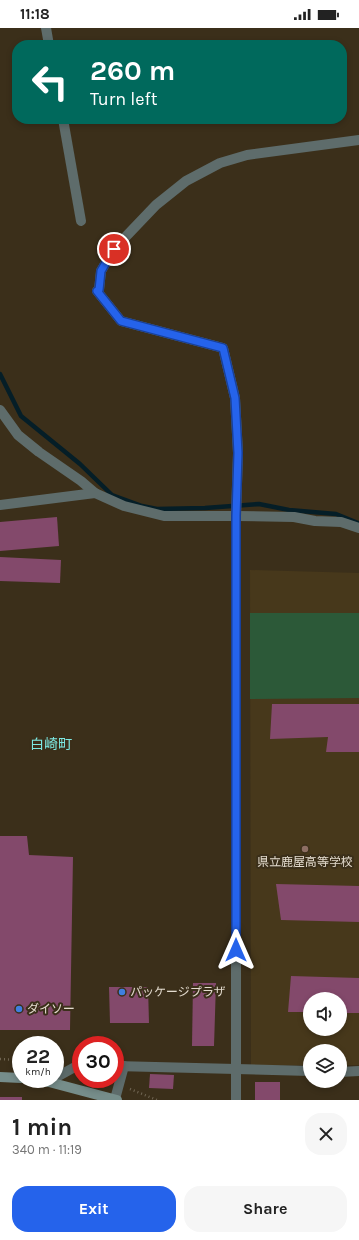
<!DOCTYPE html>
<html lang="en">
<head>
<meta charset="utf-8">
<style>
	body { margin:0; font-family:Karla,"Noto Sans JP",sans-serif; background:#f6f6f6; color:#222; height:100vh; display:flex; flex-direction:column; font-size:15px; white-space:nowrap }
	* { box-sizing:border-box; margin:0 }
	p { font-size:13px; color:#767676 }
	.icon { flex:none; width:22px; height:22px; fill:none; stroke:currentColor; stroke-width:2; stroke-linecap:round; stroke-linejoin:round }
	.map { position:relative; height:1072px; overflow:hidden }
	.drawer { display:flex; flex-direction:column; background:#fff; flex:1 }
	.drawer>* { flex:none }
	.hud { position:absolute; left:12px; top:12px; width:335px; height:84px; border-radius:16px; box-shadow:0 2px 6px #0003; background:#00695c; color:#fff; overflow:hidden }
	.buttons { position:absolute; left:303px; top:964px; display:grid; gap:8px }
	.buttons a { display:grid; place-items:center; width:44px; height:44px; border-radius:50%; background:#fff; box-shadow:0 2px 6px #0003; font-size:20px }
	.speed { position:absolute; left:12px; top:1008px; display:flex; gap:8px; font-size:20px; font-weight:700; text-align:center }
	.speed>* { display:grid; place-content:center; width:52px; height:52px; border-radius:50%; background:#fff; box-shadow:0 2px 6px #0003; line-height:1 }
	.speed small { font-size:10px; font-weight:400 }
	.speed .limit { border:6px solid #d22; background:#fff; color:#111 }
	.pin { position:absolute; display:grid; place-items:center; width:34px; height:34px; color:#fff; margin:-17px; border:2px solid #fff; border-radius:50%; box-shadow:0 1px 4px #0007 }
	.me { position:absolute; width:44px; margin:-22px; rotate:0deg; stroke-linejoin:round; filter:drop-shadow(0 0 3px #0008) }
	.turn { display:flex; align-items:center; gap:14px; height:84px; padding:0 12px; font-size:18px }
	.turn .icon { width:52px; height:52px; stroke-width:2.5 }
	.turn b { display:block; font-size:28px; line-height:34px }
	.round { display:grid; place-items:center; flex:none; width:42px; height:42px; border-radius:16px; background:#f6f6f6 }
	.headline { display:flex; align-items:center; justify-content:space-between; height:68px; padding:0 12px }
	h1 { font-size:24px; font-weight:700; line-height:30px }
	.cta { display:flex; gap:8px; margin-top:auto; padding:8px 12px }
	.cta a { flex:1; height:46px; border-radius:16px; background:#2563eb; color:#fff; font-size:16px; font-weight:700; line-height:46px; text-align:center }
	.cta a+a { background:#f6f6f6; color:#222 }
	.status { display:flex; justify-content:space-between; align-items:center; height:28px; padding:0 20px; background:#fff; direction:ltr }
	.status svg { height:11px; fill:currentColor }
	.map>svg:first-child { display:block }
</style>
</head>
<body>
<div class="status"><b>11:18</b><svg viewBox="0 0 49 12"><path d="M0 12V9h3v3zM5 12V6h3v6zM10 12V3h3v9zM15 12V0h3v12zM26 1h20v11H26zM47 4h2v5h-2z"/></svg></div>
<div class="map">
<svg width="359" height="1072" viewBox="0 0 359 1072">
	<rect width="100%" height="100%" fill="#3b2f1a"/>
	<path fill="#47381b" fill-rule="evenodd" d="M250 542 359 545V1037H340V1023H310V1037H251ZM310 971H340V1001H310Z"/>
	<polygon fill="#2c5938" points="250,585 359,585 359,670 250,671"/>
	<g fill="none" stroke-linecap="round" stroke-linejoin="round">
		<polyline stroke="#051e27" stroke-width="4.5" points="0,346 21,388 80,436 112,467 142,478 157,481 205,480 259,476 289,482 336,486 358,495"/>
	</g>
	<g fill="#83496b">
		<polygon points="57,489 59,518 0,523 0,494"/>
		<polygon points="0,529 61,532 60,555 0,553"/>
		<polygon points="272,676 359,676 359,724 326,724 328,709 270,711"/>
		<polygon points="0,808 27,808 29,827 73,829 70,1002 0,1002"/>
		<polygon points="276,856 359,858 359,894 281,892"/>
		<polygon points="291,948 359,950 359,985 340,985 340,971 310,971 310,984 288,984"/>
		<polygon points="193,955 216,955 214,1018 192,1018"/>
		<polygon points="109,959 148,959 149,995 110,995"/>
		<polygon points="150,1046 174,1047 173,1061 149,1060"/>
		<rect x="255" y="1054" width="25" height="18"/>
		<rect x="0" y="1069" width="22" height="3"/>
	</g>
	<g fill="none" stroke-linecap="round" stroke-linejoin="round">
		<g stroke="#726755" stroke-width="2.5" stroke-dasharray="1 3" stroke-linecap="butt">
			<polyline points="0,1031 21,1032"/>
			<polyline points="130,1061 157,1072"/>
		</g>
		<g stroke="#5e6c6b" stroke-width="10">
			<polyline points="46,0 49,17"/>
			<polyline points="63,91 81,193"/>
			<polyline points="0,382 18,407 39,424 81,453 95,465 124,478 164,488 236,488 294,489 315,493 341,494 359,500"/>
			<polyline points="0,477 95,465"/>
			<polyline points="115,1038 310,1043"/>
			<polyline points="340,1044 359,1043"/>
			<polyline points="55,1050 73,1040 81,1039"/>
			<polyline points="115,1071 124,1038"/>
			<polyline points="236,1072 236,488 238,425 235,370 223,320 121,293 97,263 99,262 101,243 114,221 156,177 186,153 220,135 247,127 359,112"/>
		</g>
		<g stroke="#768d8a" stroke-width="10">
			<polyline points="0,1049 21,1050"/>
			<polyline points="28,1051 49,1054 117,1072"/>
		</g>
	</g>
	<g fill="none" stroke-linecap="round" stroke-linejoin="round">
		<defs>
			<polyline id="route" points="114,221 101,243 99,262 97,263 121,293 223,320 235,370 238,425 236,488 236,922"/>
		</defs>
		<use href="#route" stroke="#184099" stroke-width="10"/>
		<use href="#route" stroke="#2563eb" stroke-width="7"/>
	</g>
	<circle fill="#8d6e63" stroke="#3b2f1a" stroke-width="1.5" cx="305" cy="821" r="4"/>
	<g fill="#3f7fe0" stroke="#3b2f1a" stroke-width="1.5">
		<circle cx="122" cy="964" r="4"/>
		<circle cx="19" cy="981" r="4"/>
	</g>
	<g text-anchor="middle" dominant-baseline="central" stroke-width="4" stroke-linejoin="round" paint-order="stroke">
		<g font-size="12" fill="#e3dbce" stroke="#3b2f1a" text-anchor="start">
			<text x="305" y="834" text-anchor="middle">県立鹿屋高等学校</text>
			<text x="130" y="964">パッケージプラザ</text>
			<text x="27" y="981">ダイソー</text>
		</g>
		<g font-size="14" fill="#7de8e2" stroke="#3b2f1a">
			<text x="51" y="716">白崎町</text>
		</g>
	</g>
</svg>
<div class="buttons">
<a><svg class="icon" aria-label="sound" viewBox="0 0 24 24"><path d="M4 9h4l5-4v14l-5-4H4zM17 9q2 3 0 6"/></svg></a>
<a><svg class="icon" aria-label="layers" viewBox="0 0 24 24"><path d="M12 4l9 5-9 5-9-5zM3 14l9 5 9-5"/></svg></a>
</div>
<div class="speed"><div>22<small>km/h</small></div><div class="limit">30</div></div>
<div class="pin" style="left:114px;top:221px;background:#d93025"><svg class="icon" aria-label="arrive" viewBox="0 0 24 24"><path d="M6 21V4h12l-3 4 3 4H6"/></svg></div>
<svg class="me" style="left:236px;top:922px" viewBox="-20 -20 40 40"><path d="M0-17L14 15 0 8-14 15z" fill="#2563eb" stroke="#fff" stroke-width="4"/></svg>
<div class="hud">
<div class="turn"><svg class="icon" aria-label="left" viewBox="0 0 24 24"><path d="M17 20v-9H6M10 6l-5 5 5 5"/></svg><div><b>260 m</b>Turn left</div></div>
</div>
</div>
<section class="drawer">
<div class="headline"><div><h1>1 min</h1><p>340 m · 11:19</p></div><a class="round"><svg class="icon" aria-label="close" viewBox="0 0 24 24"><path d="M6 6l12 12M18 6L6 18"/></svg></a></div>
<div class="cta"><a>Exit</a><a>Share</a></div>
</section>
</body>
</html>
